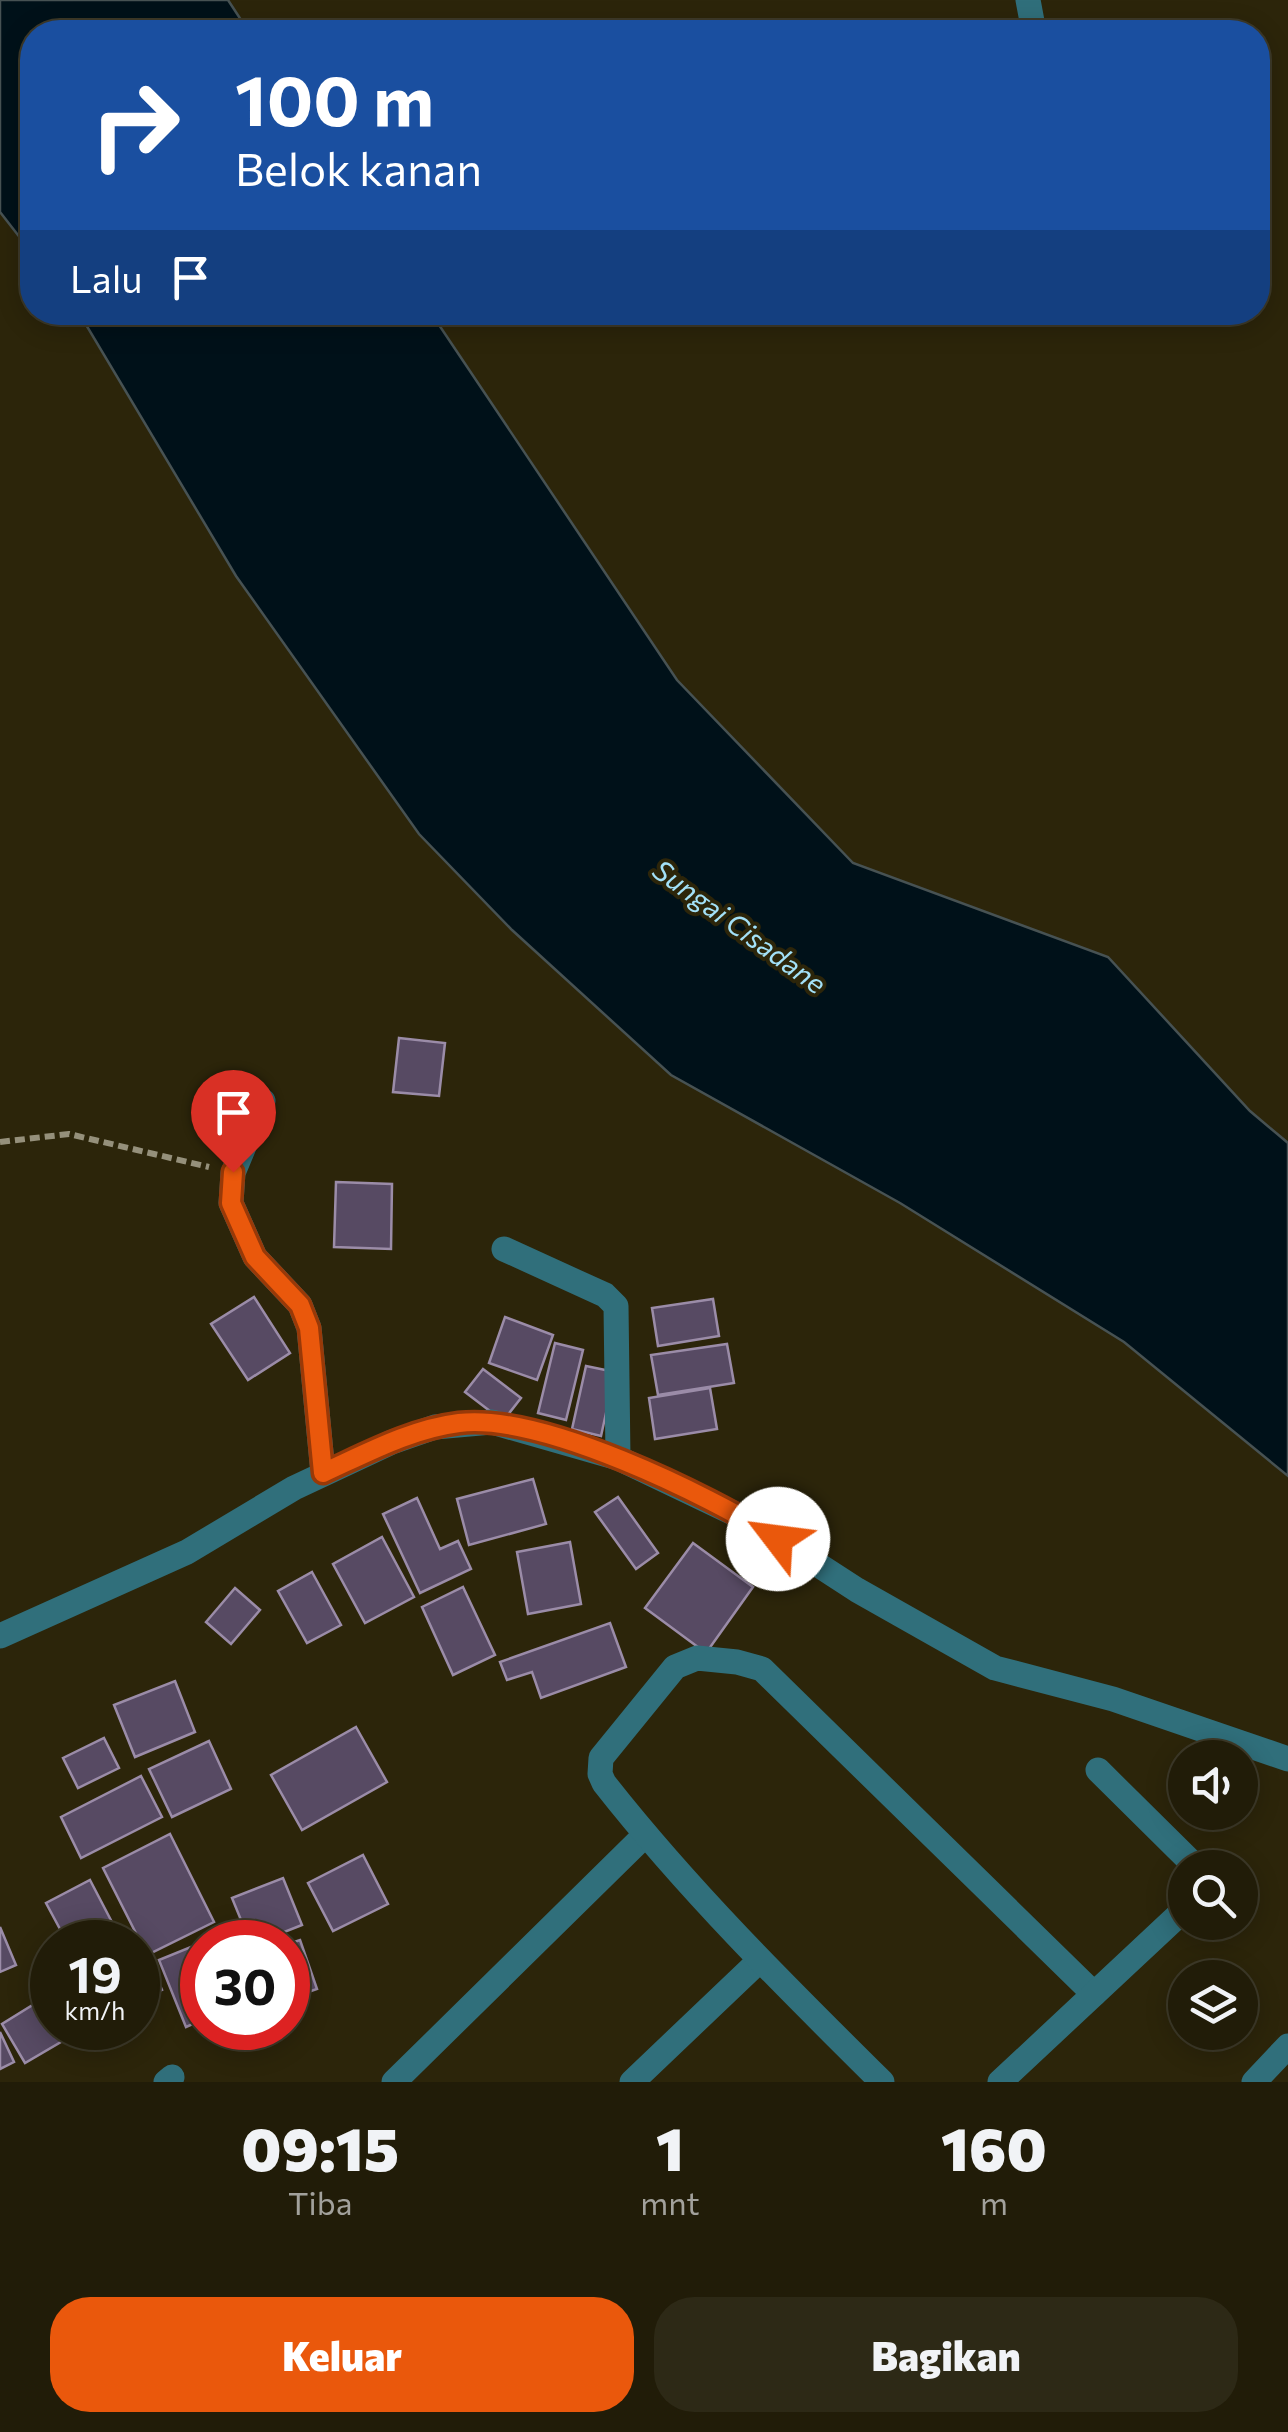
<!DOCTYPE html>
<html lang="id">
<head>
<meta charset="utf-8">
<style>
	body { margin:0; font-family:Commissioner,sans-serif; background:#2d2916; color:#f1f3f6; height:100vh; display:flex; flex-direction:column; font-size:38px; white-space:nowrap }
	* { box-sizing:border-box; margin:0 }
	p { font-size:32px; color:#a2a19c }
	.icon { flex:none; width:55px; height:55px; fill:none; stroke:currentColor; stroke-width:2; stroke-linecap:round; stroke-linejoin:round }
	.map { position:relative; height:2082px; overflow:hidden }
	.details { display:flex; flex-direction:column; background:#211c08; flex:1 }
	.details>* { flex:none }
	.banner { position:absolute; left:20px; top:20px; width:1250px; height:305px; border-radius:40px; box-shadow:0 5px 25px #0003,0 0 0 2px #3e3a29; background:#1a4fa0; color:#fff; overflow:hidden }
	.controls { position:absolute; left:1168px; top:1740px; display:grid; gap:20px }
	.controls a { display:grid; place-items:center; width:90px; height:90px; border-radius:50%; background:#211c08; box-shadow:0 5px 25px #0003,0 0 0 2px #3e3a29; font-size:50px }
	.speed { position:absolute; left:30px; top:1920px; display:flex; gap:20px; font-size:50px; font-weight:700; text-align:center }
	.speed>* { display:grid; place-content:center; width:130px; height:130px; border-radius:50%; background:#211c08; box-shadow:0 5px 25px #0003,0 0 0 2px #3e3a29; line-height:1 }
	.speed small { font-size:25px; font-weight:400 }
	.speed .limit { border:15px solid #d22; background:#fff; color:#111 }
	.pin { position:absolute; display:grid; place-items:center; width:85px; height:85px; color:#fff; margin:-102px -42px; border-radius:50% 50% 50% 0; rotate:-45deg; box-shadow:0 0 10px #0007 }
	.pin .icon { rotate:45deg }
	.me { position:absolute; width:110px; margin:-55px; rotate:300deg; stroke-linejoin:round; filter:drop-shadow(0 0 8px #0008) }
	.turn { display:flex; align-items:center; gap:35px; height:210px; padding:0 50px; font-size:45px }
	.turn .icon { width:130px; height:130px; stroke-width:2.5 }
	.turn b { display:block; font-size:70px; line-height:85px }
	.then { display:flex; align-items:center; height:95px; padding:0 50px; background:#0003; gap:20px; font-size:38px }
	.eta { display:flex; justify-content:space-evenly; align-items:center; height:170px; text-align:center }
	.eta b { font-size:60px; font-weight:800; line-height:70px }
	.button { display:flex; gap:20px; margin-top:auto; padding:20px 50px }
	.button a { flex:1; height:115px; border-radius:40px; background:#ea580c; color:#fff; font-size:40px; font-weight:800; line-height:115px; text-align:center }
	.button a+a { background:#2d2916; color:#f1f3f6 }
	.map>svg:first-child { display:block }
</style>
</head>
<body>
<div class="map">
<svg width="1288" height="2082" viewBox="0 0 1288 2082">
	<rect width="100%" height="100%" fill="#2c250a"/>
	<g fill="#001119" stroke="#475253" stroke-width="2.5">
		<polygon points="0,0 228,0 249,32 32,32 32,253 0,212"/>
		<polygon points="79,313 431,313 677,680 853,863 1108,957 1250,1111 1288,1143 1288,1476 1124,1342 900,1203 671,1075 512,930 419,834 236,576"/>
	</g>
	<g fill="#574a63" stroke="#9b8ca8" stroke-width="2.5">
		<polygon points="399,1038 445,1043 439,1096 393,1092"/>
		<polygon points="336,1182 392,1184 391,1249 334,1247"/>
		<polygon points="254,1297 290,1353 248,1380 211,1324"/>
		<polygon points="713,1299 719,1336 658,1346 652,1308"/>
		<polygon points="505,1317 553,1335 537,1380 489,1363"/>
		<polygon points="555,1343 583,1350 566,1420 538,1413"/>
		<polygon points="727,1344 734,1383 658,1395 651,1355"/>
		<polygon points="586,1366 615,1372 601,1436 572,1429"/>
		<polygon points="483,1369 521,1398 503,1421 465,1392"/>
		<polygon points="710,1388 717,1429 655,1439 649,1398"/>
		<polygon points="533,1479 546,1524 469,1545 457,1499"/>
		<polygon points="618,1497 658,1553 636,1569 595,1512"/>
		<polygon points="417,1498 440,1549 458,1541 471,1569 420,1593 383,1514"/>
		<polygon points="382,1537 414,1597 365,1623 333,1564"/>
		<polygon points="570,1542 581,1604 528,1614 517,1552"/>
		<polygon points="693,1543 753,1587 706,1653 645,1608"/>
		<polygon points="312,1572 341,1625 307,1643 278,1591"/>
		<polygon points="463,1587 495,1655 453,1675 422,1607"/>
		<polygon points="235,1588 260,1610 231,1644 206,1622"/>
		<polygon points="610,1623 626,1667 541,1698 532,1672 507,1680 500,1662"/>
		<polygon points="175,1681 195,1732 135,1757 114,1705"/>
		<polygon points="356,1727 387,1782 302,1830 271,1775"/>
		<polygon points="104,1738 119,1768 78,1788 63,1758"/>
		<polygon points="209,1741 231,1789 172,1817 149,1769"/>
		<polygon points="141,1776 162,1817 81,1858 61,1817"/>
		<polygon points="170,1834 214,1922 147,1955 103,1868"/>
		<polygon points="363,1855 388,1904 333,1931 308,1883"/>
		<polygon points="283,1878 302,1925 259,1942 250,1942 232,1898"/>
		<polygon points="90,1880 115,1928 88,1942 67,1942 46,1903"/>
		<polygon points="0,1927 16,1965 0,1972"/>
		<polygon points="208,1940 209,1942 202,1942 202,2020 186,2027 159,1960"/>
		<polygon points="300,1940 317,1989 288,1999 288,1944"/>
		<polygon points="149,1961 162,1990 138,2001 138,1966"/>
		<polygon points="52,1993 52,2028 76,2028 78,2032 25,2063 2,2024"/>
		<polygon points="0,2032 14,2062 0,2069"/>
	</g>
	<g fill="none" stroke-linecap="round" stroke-linejoin="round">
		<polyline stroke="#95907b" stroke-width="6" stroke-dasharray="10 5" stroke-linecap="butt" points="0,1142 69,1134 209,1167"/>
		<g stroke="#306f7b" stroke-width="25">
			<polyline points="1028,0 1034,32"/>
			<polyline points="263,1101 233,1173 231,1203 255,1257 300,1305 309,1328 323,1473"/>
			<polyline points="504,1249 605,1295 616,1306 618,1458"/>
			<polyline points="0,1636 187,1552 294,1488 392,1442 435,1427 492,1422 618,1458 752,1522 857,1590 995,1668 1113,1699 1288,1759"/>
			<polyline points="1098,1770 1197,1868"/>
			<polyline points="166,2082 172,2077"/>
			<polyline points="394,2082 645,1835"/>
			<polyline points="632,2082 760,1960"/>
			<path d="M882 2082C785 1986 688 1890 604 1783L600 1774 601 1758 675 1667 697 1658 737 1662 762 1669 1094 1994"/>
			<polyline points="1000,2082 1185,1909"/>
			<polyline points="1254,2082 1288,2046"/>
		</g>
	</g>
	<g fill="none" stroke-linecap="round" stroke-linejoin="round">
		<defs>
			<path id="route" d="M233 1172 231 1203 255 1257 300 1305 309 1328 323 1473C367 1453 411 1429 459 1423 541 1413 707 1494 778 1539"/>
		</defs>
		<use href="#route" stroke="#983908" stroke-width="25"/>
		<use href="#route" stroke="#ea580c" stroke-width="18"/>
	</g>
	<g text-anchor="middle" dominant-baseline="central" stroke-width="8" stroke-linejoin="round" paint-order="stroke">
		<g font-size="28" font-style="italic" fill="#a3e1f8" stroke="#2c250a">
			<text transform="translate(740 926) rotate(36)">Sungai Cisadane</text>
		</g>
	</g>
</svg>
<div class="controls">
<a><svg class="icon" aria-label="sound" viewBox="0 0 24 24"><path d="M4 9h4l5-4v14l-5-4H4zM17 9q2 3 0 6"/></svg></a>
<a><svg class="icon" aria-label="search" viewBox="0 0 24 24"><circle cx="10" cy="10" r="6"/><path d="M15 15l6 6"/></svg></a>
<a><svg class="icon" aria-label="layers" viewBox="0 0 24 24"><path d="M12 4l9 5-9 5-9-5zM3 14l9 5 9-5"/></svg></a>
</div>
<div class="speed"><div>19<small>km/h</small></div><div class="limit">30</div></div>
<div class="pin" style="left:233px;top:1172px;background:#d93025"><svg class="icon" aria-label="arrive" viewBox="0 0 24 24"><path d="M6 21V4h12l-3 4 3 4H6"/></svg></div>
<svg class="me" style="left:778px;top:1539px" viewBox="-20 -20 40 40"><circle r="19" fill="#fff"/><path d="M0-13L10 11 0 6-10 11z" fill="#ea580c"/></svg>
<div class="banner">
<div class="turn"><svg class="icon" aria-label="right" viewBox="0 0 24 24"><path d="M7 20v-9h11M14 6l5 5-5 5"/></svg><div><b>100 m</b>Belok kanan</div></div>
<div class="then">Lalu<svg class="icon" aria-label="arrive" viewBox="0 0 24 24"><path d="M6 21V4h12l-3 4 3 4H6"/></svg></div>
</div>
</div>
<section class="details">
<div class="eta">
<div><b>09:15</b><p>Tiba</p></div>
<div><b>1</b><p>mnt</p></div>
<div><b>160</b><p>m</p></div>
</div>
<div class="button"><a>Keluar</a><a>Bagikan</a></div>
</section>
</body>
</html>
